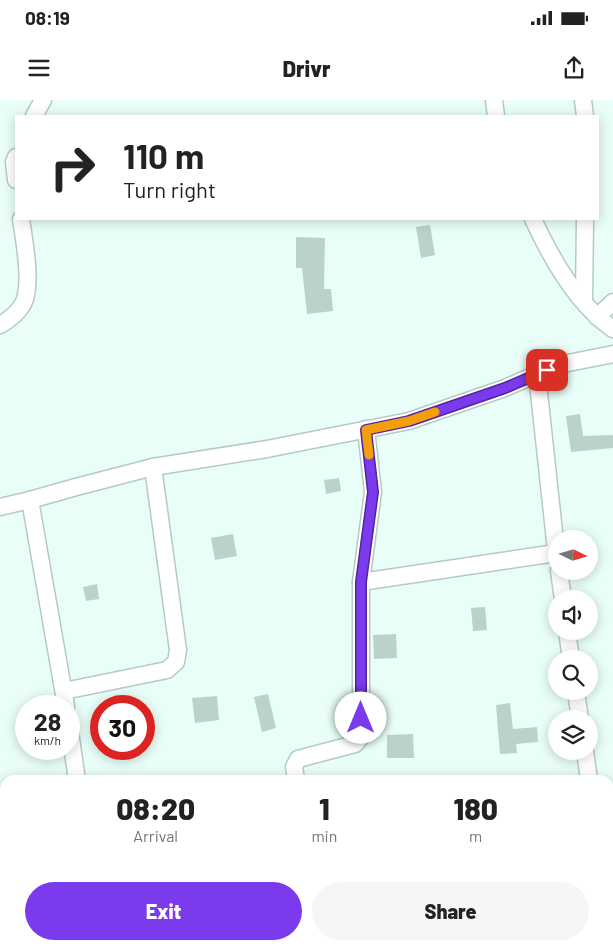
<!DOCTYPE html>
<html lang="en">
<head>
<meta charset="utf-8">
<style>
	body { margin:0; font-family:Barlow,sans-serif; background:#f6f6f6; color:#222; height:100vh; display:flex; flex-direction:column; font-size:19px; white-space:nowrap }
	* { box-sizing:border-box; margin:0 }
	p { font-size:16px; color:#767676 }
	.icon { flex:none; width:28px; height:28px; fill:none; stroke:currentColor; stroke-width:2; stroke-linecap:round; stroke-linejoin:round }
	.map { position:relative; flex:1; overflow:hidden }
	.sheet { position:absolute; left:0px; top:675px; width:614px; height:175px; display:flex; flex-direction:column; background:#fff; border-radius:15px 15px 0 0; box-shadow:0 2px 12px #0003 }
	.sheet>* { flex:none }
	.guide { position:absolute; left:15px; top:15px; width:584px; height:105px; border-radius:0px; box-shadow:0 2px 12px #0003; background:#fff; color:#222; overflow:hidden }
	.needle { width:32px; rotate:95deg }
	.controls { position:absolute; left:548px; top:430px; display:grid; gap:10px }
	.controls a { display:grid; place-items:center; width:50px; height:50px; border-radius:50%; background:#fff; box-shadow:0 2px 12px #0003; font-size:25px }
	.speed { position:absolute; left:15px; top:595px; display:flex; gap:10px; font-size:25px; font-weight:700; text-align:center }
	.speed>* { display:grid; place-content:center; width:65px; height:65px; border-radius:50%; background:#fff; box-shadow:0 2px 12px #0003; line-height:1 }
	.speed small { font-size:12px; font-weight:400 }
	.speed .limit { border:8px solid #d22; background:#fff; color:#111 }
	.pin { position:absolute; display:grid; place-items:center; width:42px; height:42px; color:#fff; margin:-21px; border-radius:10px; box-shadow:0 2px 8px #0006 }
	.me { position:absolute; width:55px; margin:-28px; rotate:0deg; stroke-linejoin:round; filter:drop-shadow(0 0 4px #0008) }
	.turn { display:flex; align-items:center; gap:18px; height:105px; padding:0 25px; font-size:22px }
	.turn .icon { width:65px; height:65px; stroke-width:2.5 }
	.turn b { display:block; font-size:35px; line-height:42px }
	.eta { display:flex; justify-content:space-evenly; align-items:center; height:85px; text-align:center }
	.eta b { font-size:30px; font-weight:800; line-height:35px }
	.primary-button { display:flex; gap:10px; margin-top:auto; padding:10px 25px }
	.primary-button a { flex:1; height:58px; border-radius:30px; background:#7c3aed; color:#fff; font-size:20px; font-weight:800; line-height:58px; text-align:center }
	.primary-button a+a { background:#f6f6f6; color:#222 }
	.status { display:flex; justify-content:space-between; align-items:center; height:35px; padding:0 25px; background:#fff; direction:ltr }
	.status svg { height:14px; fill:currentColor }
	header { display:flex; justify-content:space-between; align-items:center; height:65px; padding:0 25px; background:#fff; font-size:22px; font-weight:800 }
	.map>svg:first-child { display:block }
</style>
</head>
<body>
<div class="status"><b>08:19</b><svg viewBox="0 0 49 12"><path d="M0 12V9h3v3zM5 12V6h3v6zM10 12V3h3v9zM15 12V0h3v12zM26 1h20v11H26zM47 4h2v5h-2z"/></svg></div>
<header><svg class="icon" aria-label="menu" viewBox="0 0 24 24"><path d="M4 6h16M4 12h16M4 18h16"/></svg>Drivr<svg class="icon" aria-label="share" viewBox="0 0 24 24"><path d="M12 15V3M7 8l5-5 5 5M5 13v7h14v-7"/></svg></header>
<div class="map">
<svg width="613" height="850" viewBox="0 0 613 850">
	<rect width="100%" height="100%" fill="#e9fef8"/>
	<g fill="#bdd1cb">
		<polygon points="430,125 435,155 421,158 416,127"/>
		<polygon points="296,137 325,138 324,189 331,189 333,211 307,214 302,168 296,168"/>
		<polygon points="580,314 583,336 613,335 613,348 571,352 566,316"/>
		<polygon points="339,378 341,391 326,394 324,380"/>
		<polygon points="233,434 237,456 215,460 211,438"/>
		<polygon points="97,484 99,499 86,501 83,487"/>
		<polygon points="485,507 487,530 473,531 471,508"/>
		<polygon points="396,534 397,558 374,559 373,535"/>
		<polygon points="268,594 276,628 262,632 254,597"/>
		<polygon points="217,596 219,620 195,623 192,598"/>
		<polygon points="510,603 513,629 537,627 538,642 516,644 517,653 500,654 496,605"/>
		<polygon points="413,634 414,658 387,658 387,635"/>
	</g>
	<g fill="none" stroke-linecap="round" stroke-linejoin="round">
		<defs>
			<g id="street">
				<polyline points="494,0 496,16"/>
				<polyline points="583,0 585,16"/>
				<polyline points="34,16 43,0"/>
				<polyline points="16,57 14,62 16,80"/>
				<path d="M533 119C551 158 577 205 613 229"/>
				<polyline points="584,202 585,119"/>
				<polyline points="597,217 613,202"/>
				<path d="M0 225C7 221 16 214 21 207 34 190 24 140 21 119"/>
				<polyline points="537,274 556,450"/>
				<polyline points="30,400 66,606"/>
				<polyline points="0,407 30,400 76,387 153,367 267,349 409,321 505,288 558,265 613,254"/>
				<polyline points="559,471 563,499"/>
				<polyline points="361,482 556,453"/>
				<polyline points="567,531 571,559"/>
				<polyline points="64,591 167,570 176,562 178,550 153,367"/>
				<polyline points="576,591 580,619"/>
				<polyline points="69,625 77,680"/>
				<polyline points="585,651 589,680"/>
				<polyline points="296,680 294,667 298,659 355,644 361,637 361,482 373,392 366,329"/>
				<polyline points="609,709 613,709"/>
				<polyline points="609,793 613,816"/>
				<polyline points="100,845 101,850"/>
				<polyline points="382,845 383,850"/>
				<polyline points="456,845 457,850"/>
				<polyline points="608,850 613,849"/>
			</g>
		</defs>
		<use href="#street" stroke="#b6cac5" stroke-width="19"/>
		<use href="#street" stroke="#fff" stroke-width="16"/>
	</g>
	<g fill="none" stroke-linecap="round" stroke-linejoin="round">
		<defs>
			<polyline id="route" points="361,618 361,482 373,392 366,330 409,321 505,288 547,270"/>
		</defs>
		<use href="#route" stroke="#51269a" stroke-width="12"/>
		<use href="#route" stroke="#7c3aed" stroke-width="9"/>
		<polyline stroke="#f59e0b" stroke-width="9" points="369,355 366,330 409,321 435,312"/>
	</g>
</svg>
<div class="controls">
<a><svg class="needle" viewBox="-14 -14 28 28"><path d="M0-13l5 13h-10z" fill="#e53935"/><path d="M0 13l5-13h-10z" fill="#767676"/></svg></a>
<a><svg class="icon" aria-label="sound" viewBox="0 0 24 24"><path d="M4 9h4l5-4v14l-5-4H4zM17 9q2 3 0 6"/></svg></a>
<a><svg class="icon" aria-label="search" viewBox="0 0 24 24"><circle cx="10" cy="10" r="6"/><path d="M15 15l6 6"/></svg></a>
<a><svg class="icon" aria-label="layers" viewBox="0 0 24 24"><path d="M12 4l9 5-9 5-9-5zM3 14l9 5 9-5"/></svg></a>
</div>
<div class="speed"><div>28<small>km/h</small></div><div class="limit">30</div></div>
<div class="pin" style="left:547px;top:270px;background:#d93025"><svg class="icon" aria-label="arrive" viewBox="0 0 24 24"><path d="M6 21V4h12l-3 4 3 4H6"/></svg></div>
<svg class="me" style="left:361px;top:618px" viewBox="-20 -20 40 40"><circle r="19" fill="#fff"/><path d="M0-13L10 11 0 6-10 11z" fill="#7c3aed"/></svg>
<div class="guide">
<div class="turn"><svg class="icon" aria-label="right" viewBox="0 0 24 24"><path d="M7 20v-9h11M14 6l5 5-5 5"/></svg><div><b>110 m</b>Turn right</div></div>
</div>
<section class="sheet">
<div class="eta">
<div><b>08:20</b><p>Arrival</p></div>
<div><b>1</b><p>min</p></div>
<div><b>180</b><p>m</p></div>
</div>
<div class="primary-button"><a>Exit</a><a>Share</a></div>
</section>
</div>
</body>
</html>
